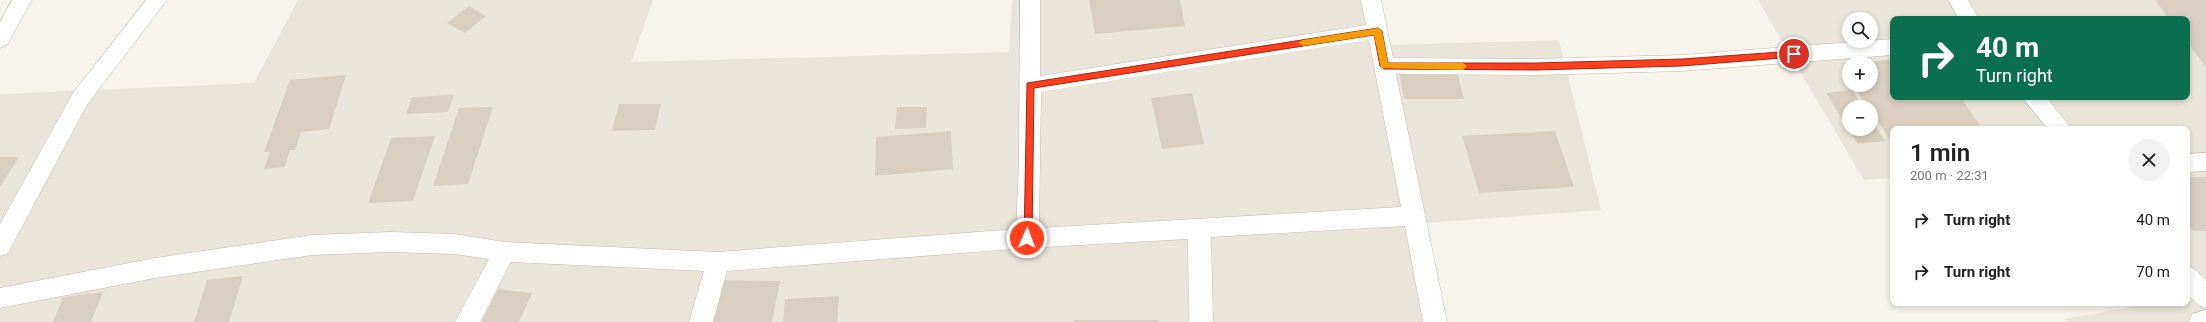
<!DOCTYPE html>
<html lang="en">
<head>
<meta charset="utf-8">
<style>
	body { margin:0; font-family:Roboto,sans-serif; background:#f2f2f2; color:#222; height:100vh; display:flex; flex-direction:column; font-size:15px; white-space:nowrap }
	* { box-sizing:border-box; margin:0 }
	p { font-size:13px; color:#767676 }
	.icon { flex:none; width:22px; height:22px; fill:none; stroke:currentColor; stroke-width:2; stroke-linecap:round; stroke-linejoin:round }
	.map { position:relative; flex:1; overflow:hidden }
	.details { position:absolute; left:1890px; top:126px; width:300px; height:180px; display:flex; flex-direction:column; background:#fff; border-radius:8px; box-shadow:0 2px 6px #0003 }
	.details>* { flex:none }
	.guide { position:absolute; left:1890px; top:16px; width:300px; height:84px; border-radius:8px; box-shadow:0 2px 6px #0003; background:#0b6e4f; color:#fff; overflow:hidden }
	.buttons { position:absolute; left:1842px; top:12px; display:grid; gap:8px }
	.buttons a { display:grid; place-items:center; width:36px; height:36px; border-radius:50%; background:#fff; box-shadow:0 2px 6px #0003; font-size:20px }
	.pin { position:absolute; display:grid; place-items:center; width:34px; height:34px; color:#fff; margin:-17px; border:2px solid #fff; border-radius:50%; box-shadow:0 1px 4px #0007 }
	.me { position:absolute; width:44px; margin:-22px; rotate:2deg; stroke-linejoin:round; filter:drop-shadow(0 0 3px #0008) }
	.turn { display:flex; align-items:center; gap:14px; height:84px; padding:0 20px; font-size:18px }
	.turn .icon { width:52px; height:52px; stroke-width:2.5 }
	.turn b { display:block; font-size:28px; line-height:34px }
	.round { display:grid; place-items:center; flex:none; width:42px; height:42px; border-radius:21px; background:#f2f2f2 }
	.headline { display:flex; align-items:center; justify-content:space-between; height:68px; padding:0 20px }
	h1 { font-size:24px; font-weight:600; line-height:30px }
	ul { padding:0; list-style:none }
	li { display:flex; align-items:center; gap:12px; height:52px; padding:0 20px }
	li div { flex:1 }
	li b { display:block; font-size:15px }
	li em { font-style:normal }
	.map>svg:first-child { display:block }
</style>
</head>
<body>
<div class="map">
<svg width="2206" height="322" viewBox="0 0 2206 322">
	<rect width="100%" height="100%" fill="#f6f3ec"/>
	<g fill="#eae5da" fill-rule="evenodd">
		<polygon points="298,0 653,0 631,62 1009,52 1012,0 1376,0 1387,45 1559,40 1601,210 1413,224 1428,322 0,322 0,94 254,83"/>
		<path d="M1758 0H2206V322H2067L2065 319 2151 303H2187V129H1893V178L1864 180ZM1849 19H1871V41H1849ZM1893 19H2187V97H1893ZM1849 63H1871V85H1849ZM1849 107H1871V129H1849Z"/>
	</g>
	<g fill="#d8cfc1">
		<polygon points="1089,0 1180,0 1185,26 1095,34"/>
		<polygon points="2155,0 2206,0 2206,67 2187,42 2187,19 2169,19"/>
		<polygon points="469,6 486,16 465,33 447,23"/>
		<polygon points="1893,59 1893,97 1960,97 1983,129 1893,129 1893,144 1871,111 1871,107 1868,107 1853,85 1871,85 1871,62"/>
		<polygon points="1849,65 1849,79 1841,66"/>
		<polygon points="1457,71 1464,99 1404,99 1399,72"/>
		<polygon points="346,75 329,129 301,132 295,150 290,150 285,167 264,169 270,152 264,152 290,80"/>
		<polygon points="1852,90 1863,107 1849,107 1849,129 1871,129 1871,119 1885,141 1858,144 1826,93"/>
		<polygon points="1192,93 1204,144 1162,149 1151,98"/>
		<polygon points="454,95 448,112 406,114 412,97"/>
		<polygon points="619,104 661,104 655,130 612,131"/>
		<polygon points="493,107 468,184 433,186 459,108"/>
		<polygon points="897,107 927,107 926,128 895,129"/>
		<polygon points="951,131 953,169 875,176 876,137"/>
		<polygon points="1555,131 1574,187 1479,193 1462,136"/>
		<polygon points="435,136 413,201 368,203 391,138"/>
		<polygon points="0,157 19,157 0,187"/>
		<polygon points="2187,177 2206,177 2206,231 2193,231 2187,221"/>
		<polygon points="243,276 229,322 194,322 207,280"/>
		<polygon points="717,280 780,281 772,322 708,322"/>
		<polygon points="498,289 532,293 519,322 482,322"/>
		<polygon points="103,292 91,322 53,322 63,297"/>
		<polygon points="839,296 837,322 783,322 785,299"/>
		<rect x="1074" y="320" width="85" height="2"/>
	</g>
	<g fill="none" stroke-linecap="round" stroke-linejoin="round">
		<defs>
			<g id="street">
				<polygon points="12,0 32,0 7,45 0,48 0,22"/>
				<polygon points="146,0 167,0 87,105 8,253 0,256 0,224 73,93"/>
				<path d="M1020 0H1040V76L1366 25 1361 0H1381L1393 58 1536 59 1682 55 1893 39V55L1682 71 1536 75 1396 74 1447 322H1423L1405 226 1211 237 1213 322H1189L1188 239 1027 248 727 271 713 322H689L704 271 511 262 480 322H455L489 259 454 254 391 252 312 255 155 278 0 308V288L155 258 312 235 391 232 454 234 505 242 718 252 1016 229 1019 162ZM1369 40 1401 207 1039 228 1041 92Z"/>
				<polygon points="1948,0 1968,0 1979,19 1959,19"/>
				<polygon points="2022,97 2046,97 2072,129 2048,129"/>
				<polygon points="2206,153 2206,171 2187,172 2187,154"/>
				<polygon points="2187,266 2195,269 2206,281 2206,308 2198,305 2187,293"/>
				<polygon points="2206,310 2206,322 2189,322 2192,314"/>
			</g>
		</defs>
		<use href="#street" stroke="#c2bbae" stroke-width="1"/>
		<use href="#street" fill="#fff" fill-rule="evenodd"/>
	</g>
	<polygon fill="#fc3f1d" stroke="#a42913" points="1378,28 1382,31 1388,63 1536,63 1682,59 1794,51 1798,54 1794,57 1682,66 1536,70 1384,69 1380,66 1374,35 1034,88 1032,238 1031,240 1024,240 1027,83"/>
	<polygon fill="#f59e0b" points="1378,28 1382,31 1388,63 1463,63 1467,66 1463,70 1381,68 1374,35 1303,46 1298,43 1303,40"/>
</svg>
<div class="buttons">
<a><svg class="icon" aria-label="search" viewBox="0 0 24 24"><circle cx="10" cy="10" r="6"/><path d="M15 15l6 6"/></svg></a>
<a>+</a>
<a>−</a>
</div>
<div class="pin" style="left:1794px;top:54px;background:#d93025"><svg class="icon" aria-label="arrive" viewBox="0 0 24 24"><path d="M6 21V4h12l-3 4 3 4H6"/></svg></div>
<svg class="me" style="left:1027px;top:238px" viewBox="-20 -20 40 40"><circle r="17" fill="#fc3f1d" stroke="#fff" stroke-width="3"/><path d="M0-11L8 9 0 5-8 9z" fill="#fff"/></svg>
<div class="guide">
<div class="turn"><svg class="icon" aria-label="right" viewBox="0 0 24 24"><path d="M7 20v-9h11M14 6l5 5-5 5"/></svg><div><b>40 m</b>Turn right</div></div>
</div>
<section class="details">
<div class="headline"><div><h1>1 min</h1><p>200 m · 22:31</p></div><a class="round"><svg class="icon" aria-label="close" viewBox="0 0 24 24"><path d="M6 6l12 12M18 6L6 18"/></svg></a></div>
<ul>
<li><svg class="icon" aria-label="right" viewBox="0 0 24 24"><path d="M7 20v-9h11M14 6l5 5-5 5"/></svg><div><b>Turn right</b></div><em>40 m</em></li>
<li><svg class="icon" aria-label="right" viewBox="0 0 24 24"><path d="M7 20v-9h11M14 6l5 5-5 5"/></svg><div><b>Turn right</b></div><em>70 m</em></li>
</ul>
</section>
</div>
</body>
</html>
